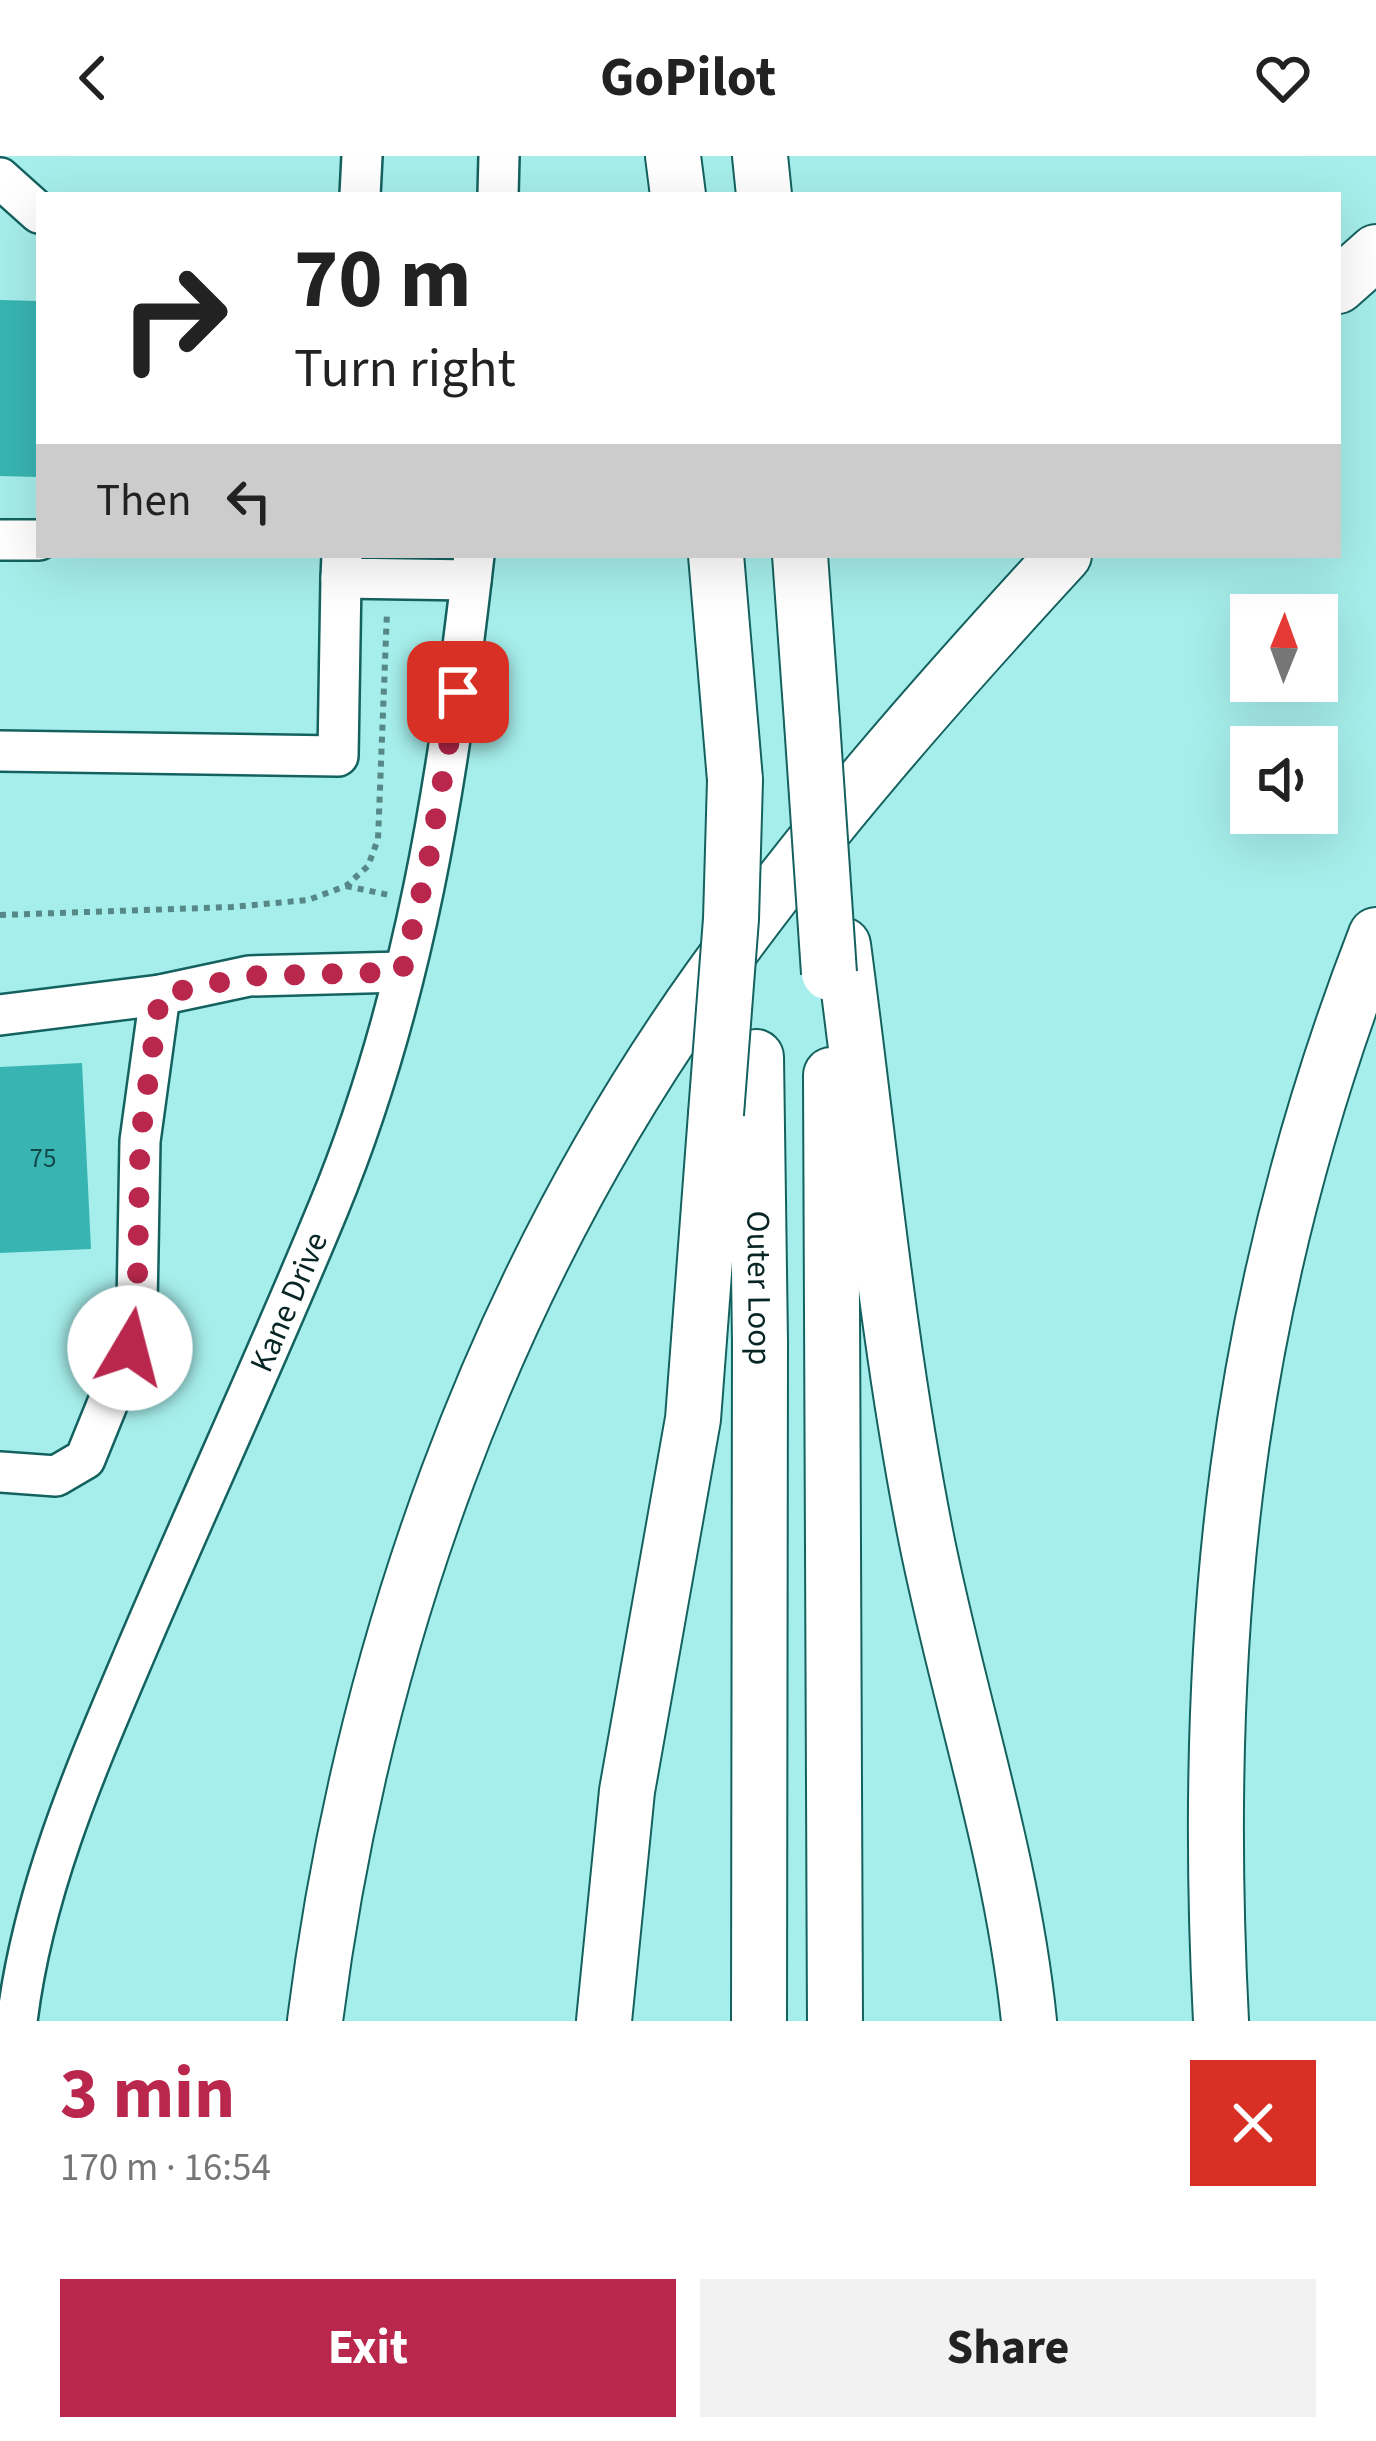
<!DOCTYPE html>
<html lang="en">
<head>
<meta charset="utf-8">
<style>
	body { margin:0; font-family:"Source Sans 3",sans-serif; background:#f2f2f2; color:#222; height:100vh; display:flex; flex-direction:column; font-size:45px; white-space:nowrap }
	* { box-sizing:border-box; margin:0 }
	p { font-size:39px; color:#767676 }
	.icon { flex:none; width:66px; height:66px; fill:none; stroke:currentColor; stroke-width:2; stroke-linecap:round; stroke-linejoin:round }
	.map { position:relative; height:1865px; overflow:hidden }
	.sheet { display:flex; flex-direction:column; background:#fff; flex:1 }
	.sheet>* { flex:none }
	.hud { position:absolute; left:36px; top:36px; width:1305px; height:366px; border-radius:0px; box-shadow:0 12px 48px #0002; background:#fff; color:#222; overflow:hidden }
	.needle { width:78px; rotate:1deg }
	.tools { position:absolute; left:1230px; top:438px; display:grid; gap:24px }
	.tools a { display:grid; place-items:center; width:108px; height:108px; border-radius:0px; background:#fff; box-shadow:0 12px 48px #0002; font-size:60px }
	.pin { position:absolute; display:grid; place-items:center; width:102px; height:102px; color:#fff; margin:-51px; border-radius:24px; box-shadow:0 6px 18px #0006 }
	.me { position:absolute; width:132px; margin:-66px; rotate:8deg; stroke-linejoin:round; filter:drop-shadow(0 0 9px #0008) }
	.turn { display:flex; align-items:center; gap:42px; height:252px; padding:0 60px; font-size:54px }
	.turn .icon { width:156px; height:156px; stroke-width:2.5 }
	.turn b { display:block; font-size:84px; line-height:102px }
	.then { display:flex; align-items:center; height:114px; padding:0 60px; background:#0003; gap:24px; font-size:45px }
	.round { display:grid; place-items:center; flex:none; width:126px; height:126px; border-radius:0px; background:#f2f2f2 }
	.headline { display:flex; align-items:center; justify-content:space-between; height:204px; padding:0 60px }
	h1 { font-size:72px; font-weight:700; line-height:90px; color:#b9284c }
	.primary-button { display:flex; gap:24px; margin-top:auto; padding:24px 60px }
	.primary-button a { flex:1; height:138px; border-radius:0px; background:#b9284c; color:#fff; font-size:48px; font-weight:700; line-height:138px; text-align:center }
	.primary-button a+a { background:#f2f2f2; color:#222 }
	header { display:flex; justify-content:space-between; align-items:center; height:156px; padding:0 60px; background:#fff; font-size:54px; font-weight:700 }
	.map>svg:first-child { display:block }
</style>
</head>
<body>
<header><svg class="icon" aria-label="back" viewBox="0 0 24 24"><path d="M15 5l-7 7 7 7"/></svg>GoPilot<svg class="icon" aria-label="heart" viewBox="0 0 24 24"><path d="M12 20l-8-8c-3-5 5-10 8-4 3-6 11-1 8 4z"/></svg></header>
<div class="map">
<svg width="1376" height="1865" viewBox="0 0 1376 1865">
	<rect width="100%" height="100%" fill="#a6eeeb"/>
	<g fill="#38b5b2">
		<polygon points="0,144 39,145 39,321 0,320"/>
		<polygon points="82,907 91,1093 0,1097 0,911"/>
	</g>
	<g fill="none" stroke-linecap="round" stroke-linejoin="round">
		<defs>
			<g id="minor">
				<polyline points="0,22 39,57"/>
				<polyline points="360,39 362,0"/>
				<polyline points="498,39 499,0"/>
				<polyline points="0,384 39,384"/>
				<polyline points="342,399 341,422 471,424"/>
				<polyline points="0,595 338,600 341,422"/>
				<polyline points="0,859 160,839 249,820 402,816"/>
				<polyline points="0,1316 56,1320 85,1303 130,1192 137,1149 140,985 160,839"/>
				<path id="s1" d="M17 1865C33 1734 85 1615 136 1495 199 1347 267 1201 328 1053 414 846 449 620 474 399"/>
			</g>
			<g id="highway">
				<polyline points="673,0 678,39"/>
				<polyline points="760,0 764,39"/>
				<polyline points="1338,130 1376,96"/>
				<polyline points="716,399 735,624"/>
				<polyline points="800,399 812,566"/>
				<path d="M843 789C869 984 887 1183 925 1376 957 1539 1012 1698 1029 1865"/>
				<path id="s2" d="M756 901 760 1186 759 1865"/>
				<polyline points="831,919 835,1865"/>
				<path d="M315 1865C362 1494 491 1129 710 823 817 673 939 535 1064 399"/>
				<polyline points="604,1865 627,1635 693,1263 716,958"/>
				<path d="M1221 1865C1201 1479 1235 1142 1376 779"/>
			</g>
		</defs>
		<use href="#minor" stroke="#146260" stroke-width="44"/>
		<use href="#highway" stroke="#146260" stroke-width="58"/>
		<g stroke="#558886" stroke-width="6" stroke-dasharray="6 6" stroke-linecap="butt">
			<polyline points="346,730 389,739"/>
			<polyline points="0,759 232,751 308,744 346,730 368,710 378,683 387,455"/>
		</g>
		<use href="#minor" stroke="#fff" stroke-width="39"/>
		<use href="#highway" stroke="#fff" stroke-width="54"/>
		<defs>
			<g id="highway-bridge">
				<polyline points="812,566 829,817"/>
				<polyline points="716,958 731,763 735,624"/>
			</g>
		</defs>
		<use href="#highway-bridge" stroke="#146260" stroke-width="58" stroke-linecap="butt"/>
		<use href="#highway-bridge" stroke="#fff" stroke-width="54"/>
	</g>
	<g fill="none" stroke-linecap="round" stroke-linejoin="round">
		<polyline stroke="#b9284c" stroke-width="21" stroke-dasharray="0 37.8" points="130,1192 137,1149 140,985 160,839 250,820 402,816 427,712 458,536"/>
	</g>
	<g text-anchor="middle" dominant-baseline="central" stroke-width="9" stroke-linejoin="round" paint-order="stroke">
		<g font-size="27" fill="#124948">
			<text x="43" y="1002">75</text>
		</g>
		<g font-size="33" fill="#062524" stroke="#b3fbf8">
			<text stroke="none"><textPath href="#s2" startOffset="231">Outer Loop</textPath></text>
			<text stroke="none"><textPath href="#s1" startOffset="771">Kane Drive</textPath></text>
		</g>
	</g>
</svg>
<div class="tools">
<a><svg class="needle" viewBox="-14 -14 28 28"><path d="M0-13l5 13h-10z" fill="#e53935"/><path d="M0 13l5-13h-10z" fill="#767676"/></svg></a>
<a><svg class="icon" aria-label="sound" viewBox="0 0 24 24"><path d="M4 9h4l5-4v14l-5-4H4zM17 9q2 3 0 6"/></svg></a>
</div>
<div class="pin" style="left:458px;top:536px;background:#d93025"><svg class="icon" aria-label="arrive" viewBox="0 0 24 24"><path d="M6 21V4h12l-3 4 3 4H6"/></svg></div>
<svg class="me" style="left:130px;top:1192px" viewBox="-20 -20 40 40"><circle r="19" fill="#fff"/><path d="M0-13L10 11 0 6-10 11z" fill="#b9284c"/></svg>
<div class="hud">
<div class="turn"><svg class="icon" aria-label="right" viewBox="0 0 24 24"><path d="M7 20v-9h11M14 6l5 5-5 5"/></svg><div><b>70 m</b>Turn right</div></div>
<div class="then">Then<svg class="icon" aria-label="left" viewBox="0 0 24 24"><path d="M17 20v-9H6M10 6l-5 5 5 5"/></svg></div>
</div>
</div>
<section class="sheet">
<div class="headline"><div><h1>3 min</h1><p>170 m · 16:54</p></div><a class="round" style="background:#d93025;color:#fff"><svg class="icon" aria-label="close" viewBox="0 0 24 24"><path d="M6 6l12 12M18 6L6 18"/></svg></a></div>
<div class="primary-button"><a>Exit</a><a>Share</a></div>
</section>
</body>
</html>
